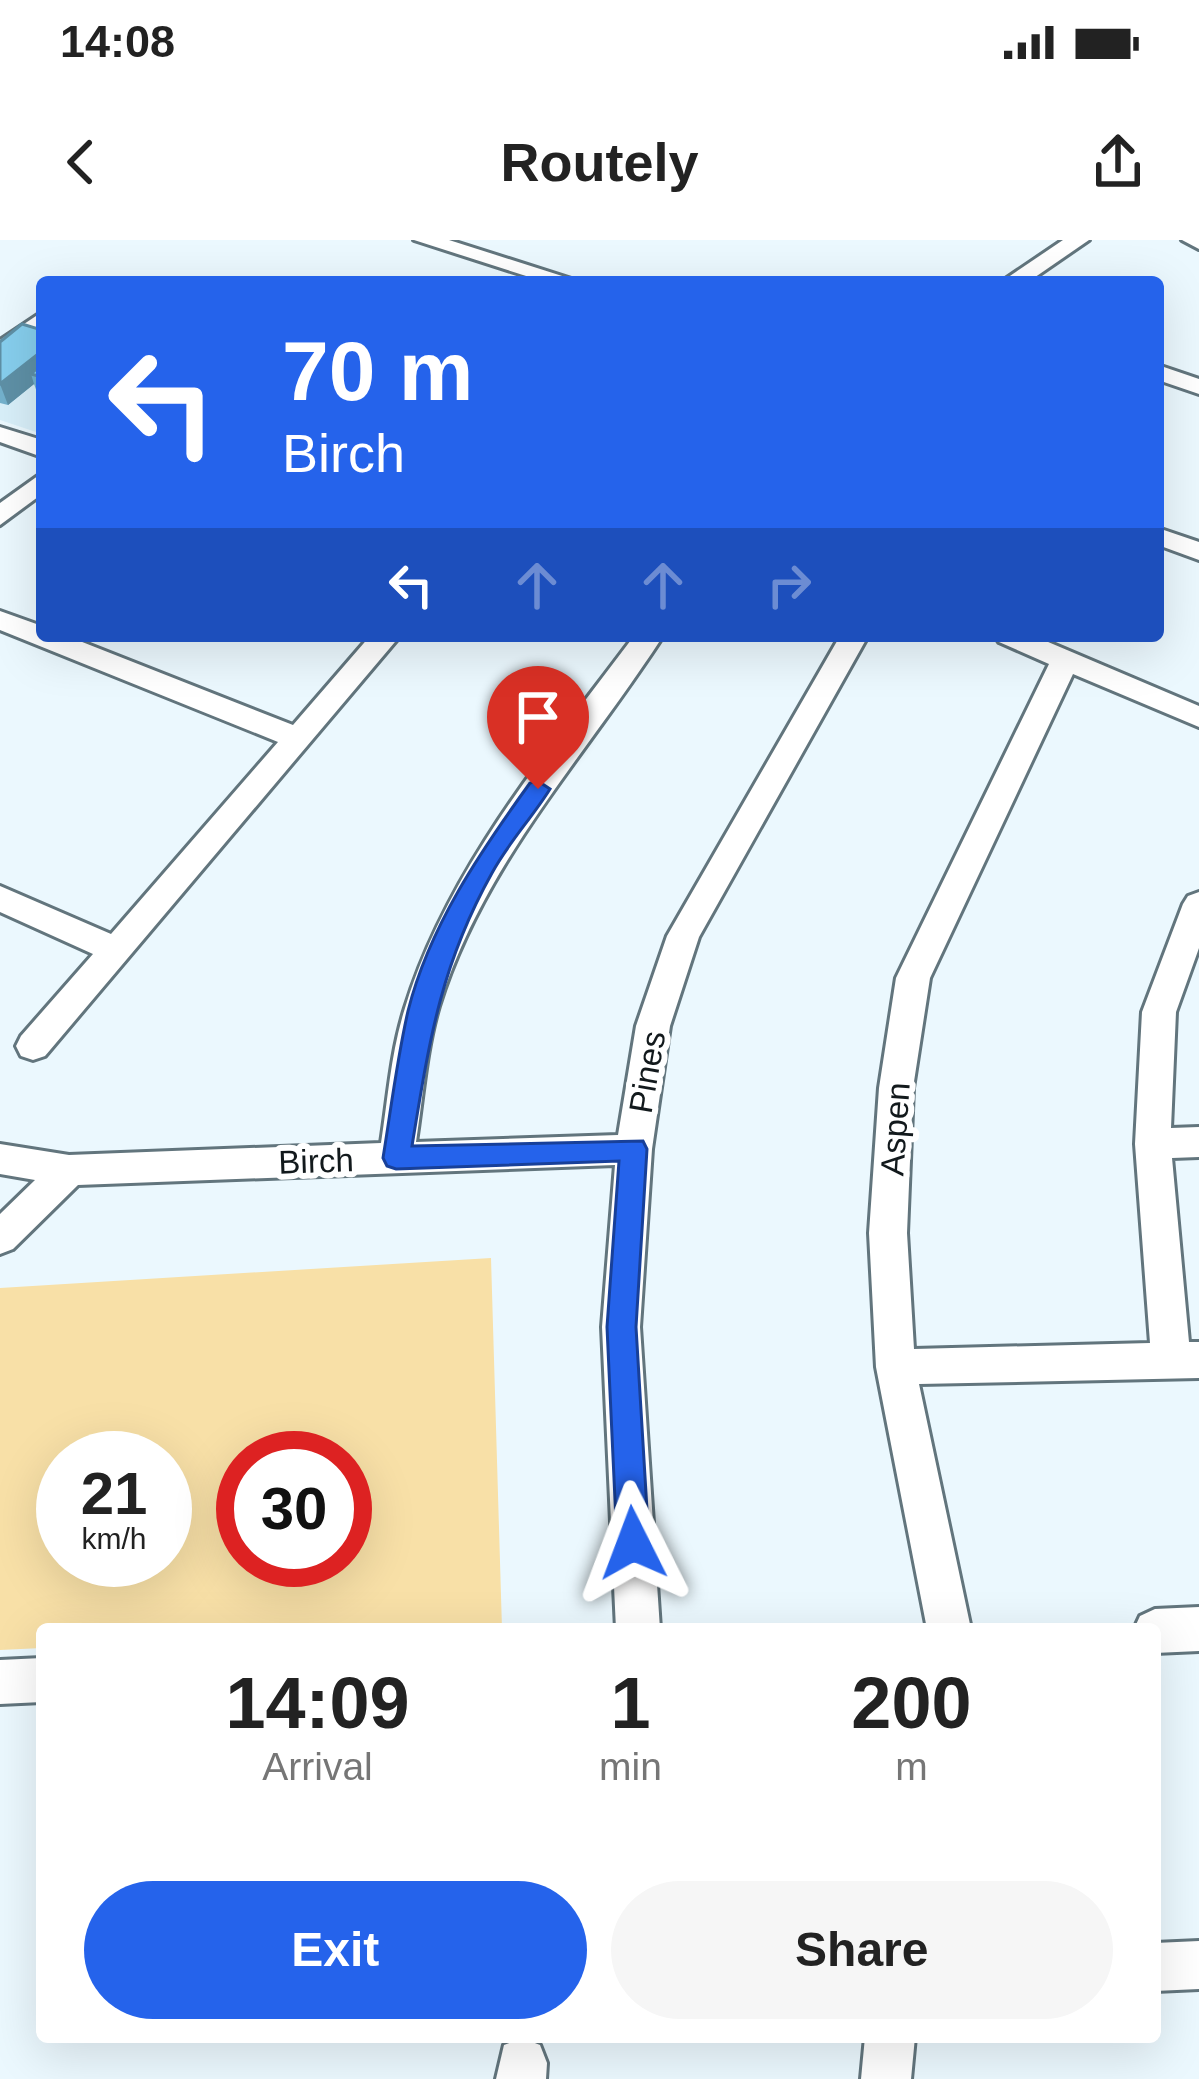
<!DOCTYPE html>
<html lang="en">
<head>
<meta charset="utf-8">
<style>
	body { margin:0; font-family:Helvetica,sans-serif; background:#f6f6f6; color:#222; height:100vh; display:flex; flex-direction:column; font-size:45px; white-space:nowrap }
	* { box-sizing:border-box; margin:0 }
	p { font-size:39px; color:#767676 }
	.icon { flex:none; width:66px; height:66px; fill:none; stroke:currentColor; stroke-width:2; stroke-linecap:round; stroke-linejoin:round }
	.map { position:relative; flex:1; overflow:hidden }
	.drawer { position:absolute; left:36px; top:1383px; width:1125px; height:420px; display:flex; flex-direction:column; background:#fff; border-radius:12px; box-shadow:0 12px 48px #0002 }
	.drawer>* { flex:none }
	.hud { position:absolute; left:36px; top:36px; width:1128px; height:366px; border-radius:12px; box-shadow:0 12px 48px #0002; background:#2563eb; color:#fff; overflow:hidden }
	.speed { position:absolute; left:36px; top:1191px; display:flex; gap:24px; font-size:60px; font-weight:700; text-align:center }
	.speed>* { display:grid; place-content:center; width:156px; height:156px; border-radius:50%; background:#fff; box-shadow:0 12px 48px #0002; line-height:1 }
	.speed small { font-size:30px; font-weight:400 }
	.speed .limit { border:18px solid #d22; background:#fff; color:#111 }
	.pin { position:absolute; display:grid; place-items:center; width:102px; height:102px; color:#fff; margin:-123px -51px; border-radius:50% 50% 50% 0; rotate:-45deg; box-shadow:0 0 12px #0007 }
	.pin .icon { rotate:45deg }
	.me { position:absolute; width:132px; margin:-66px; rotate:357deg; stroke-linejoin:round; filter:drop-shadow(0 0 9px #0008) }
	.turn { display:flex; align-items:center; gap:42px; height:252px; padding:0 48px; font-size:54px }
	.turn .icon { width:156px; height:156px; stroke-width:2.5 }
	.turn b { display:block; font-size:84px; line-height:102px }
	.lanes { display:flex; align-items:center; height:114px; padding:0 48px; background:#0003; justify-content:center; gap:60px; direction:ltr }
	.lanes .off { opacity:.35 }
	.eta { display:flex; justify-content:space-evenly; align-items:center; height:204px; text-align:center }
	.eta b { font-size:72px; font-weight:800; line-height:84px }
	.button { display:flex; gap:24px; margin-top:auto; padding:24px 48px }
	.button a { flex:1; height:138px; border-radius:72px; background:#2563eb; color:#fff; font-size:48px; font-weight:800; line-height:138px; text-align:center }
	.button a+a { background:#f6f6f6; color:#222 }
	.status { display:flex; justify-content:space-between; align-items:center; height:84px; padding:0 60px; background:#fff; direction:ltr }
	.status svg { height:33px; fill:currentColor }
	header { display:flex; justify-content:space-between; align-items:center; height:156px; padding:0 48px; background:#fff; font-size:54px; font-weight:800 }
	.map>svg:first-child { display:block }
</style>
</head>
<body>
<div class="status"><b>14:08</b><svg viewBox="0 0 49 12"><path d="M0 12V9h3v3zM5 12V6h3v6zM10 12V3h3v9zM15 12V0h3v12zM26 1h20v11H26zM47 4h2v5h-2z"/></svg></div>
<header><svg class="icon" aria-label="back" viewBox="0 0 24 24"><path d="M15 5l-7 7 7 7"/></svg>Routely<svg class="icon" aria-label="share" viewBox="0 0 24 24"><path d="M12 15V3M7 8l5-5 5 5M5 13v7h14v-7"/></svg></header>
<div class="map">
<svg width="1199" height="1839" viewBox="0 0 1199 1839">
	<rect width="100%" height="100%" fill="#ebf8fe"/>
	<polygon fill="#d8eff9" points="42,93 42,194 0,180 0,128"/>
	<path fill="#f8e0a7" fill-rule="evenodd" d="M491 1018 502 1389H42V1408L0 1410V1048ZM63 1218H165V1320H63ZM243 1218H345V1320H243Z"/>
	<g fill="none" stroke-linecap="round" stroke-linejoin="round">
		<defs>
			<g id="street">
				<polygon points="414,0 449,0 581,42 545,42"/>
				<polygon points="1063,0 1089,0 1028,42 1001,42"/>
				<polygon points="1182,0 1199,0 1199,9"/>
				<polygon points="42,72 42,90 0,119 0,100"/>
				<polygon points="1158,125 1199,139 1199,154 1158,140"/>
				<polygon points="0,187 42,200 42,217 0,202"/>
				<polygon points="42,233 42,254 0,285 0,263"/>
				<polygon points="1158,288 1199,302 1199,320 1158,305"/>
				<polygon points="0,371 42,386 42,396 67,396 293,485 370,396 400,396 45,816 33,820 21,816 16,806 21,796 93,714 0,672 0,646 111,694 278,502 0,390"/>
				<path d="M634 396H663C584 518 483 624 439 766 426 810 423 857 416 902L618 895 636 786 667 696 840 396H868L699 697 670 786 652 909 640 1087 660 1389H616L602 1087 615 925 78 945 13 1009 0 1014V974L35 940 0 934V904L69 915 381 903C388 858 391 812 405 768 448 628 548 511 634 396Z"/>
				<polygon points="995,396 1034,396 1199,466 1199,487 1073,434 930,738 913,848 907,993 914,1109 1150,1103 1135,904 1142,772 1183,664 1188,656 1199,652 1199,708 1176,772 1171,888 1199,887 1199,917 1172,918 1189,1102 1199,1102 1199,1138 919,1144 971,1389 927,1389 876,1127 869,993 879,848 896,738 1049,424 999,402"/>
				<polygon points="1199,1367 1199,1411 1155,1413 1155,1389 1134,1389 1140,1376 1155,1369"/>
				<polygon points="42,1418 42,1462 0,1464 0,1420"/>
				<polygon points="1199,1701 1199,1749 1155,1751 1155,1703"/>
				<polygon points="865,1797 915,1797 911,1839 861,1839"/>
				<polygon points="522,1798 540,1805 547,1823 546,1839 496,1839 504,1805"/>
			</g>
		</defs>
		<use href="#street" stroke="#62757d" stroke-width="6"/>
		<use href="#street" fill="#fff" fill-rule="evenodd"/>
	</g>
	<polygon fill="#73b1cc" points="42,90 42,156 38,155 34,144 8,165 0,163 0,102"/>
	<polygon fill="#5e90a6" points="42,111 42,137 31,134 34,144 8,165 0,144"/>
	<g fill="#86ceed" stroke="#5e90a6" stroke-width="3">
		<polygon points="22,84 42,90 42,111 0,144 0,102"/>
		<polygon points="42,124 42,137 31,134"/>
	</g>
	<path fill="#2563eb" stroke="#184099" stroke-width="3" d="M538 541 550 549C532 578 508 603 492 633 440 726 429 803 412 906L643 901 647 909 636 1087 649 1303 644 1314 633 1318 622 1314 617 1303 607 1087 619 921 396 929 387 926 383 918C391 869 397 819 408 771 429 687 480 612 530 543Z"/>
	<g text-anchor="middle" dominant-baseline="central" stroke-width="12" stroke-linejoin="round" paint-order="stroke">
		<g font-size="33" fill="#12191c" stroke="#fff">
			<text transform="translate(647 832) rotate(-80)">Pines</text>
			<text transform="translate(895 889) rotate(-86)">Aspen</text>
			<text transform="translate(316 921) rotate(-2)">Birch</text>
		</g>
	</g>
</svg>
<div class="speed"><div>21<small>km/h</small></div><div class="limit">30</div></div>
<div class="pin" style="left:538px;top:549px;background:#d93025"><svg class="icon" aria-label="arrive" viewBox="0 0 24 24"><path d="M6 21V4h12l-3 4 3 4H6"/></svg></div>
<svg class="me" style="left:633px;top:1303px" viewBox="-20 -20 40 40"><path d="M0-17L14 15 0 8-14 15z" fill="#2563eb" stroke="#fff" stroke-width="4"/></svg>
<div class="hud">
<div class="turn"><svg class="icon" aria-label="left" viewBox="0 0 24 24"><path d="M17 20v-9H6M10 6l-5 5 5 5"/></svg><div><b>70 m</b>Birch</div></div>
<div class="lanes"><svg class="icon" aria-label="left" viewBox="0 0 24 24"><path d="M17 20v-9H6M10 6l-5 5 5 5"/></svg><svg class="icon off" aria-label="ahead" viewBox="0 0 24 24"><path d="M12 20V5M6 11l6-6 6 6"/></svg><svg class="icon off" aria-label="ahead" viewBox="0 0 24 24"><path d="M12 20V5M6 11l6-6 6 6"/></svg><svg class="icon off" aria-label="right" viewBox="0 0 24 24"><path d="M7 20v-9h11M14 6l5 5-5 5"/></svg></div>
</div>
<section class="drawer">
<div class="eta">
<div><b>14:09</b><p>Arrival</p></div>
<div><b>1</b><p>min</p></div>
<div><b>200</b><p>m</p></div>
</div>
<div class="button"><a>Exit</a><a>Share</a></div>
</section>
</div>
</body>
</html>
